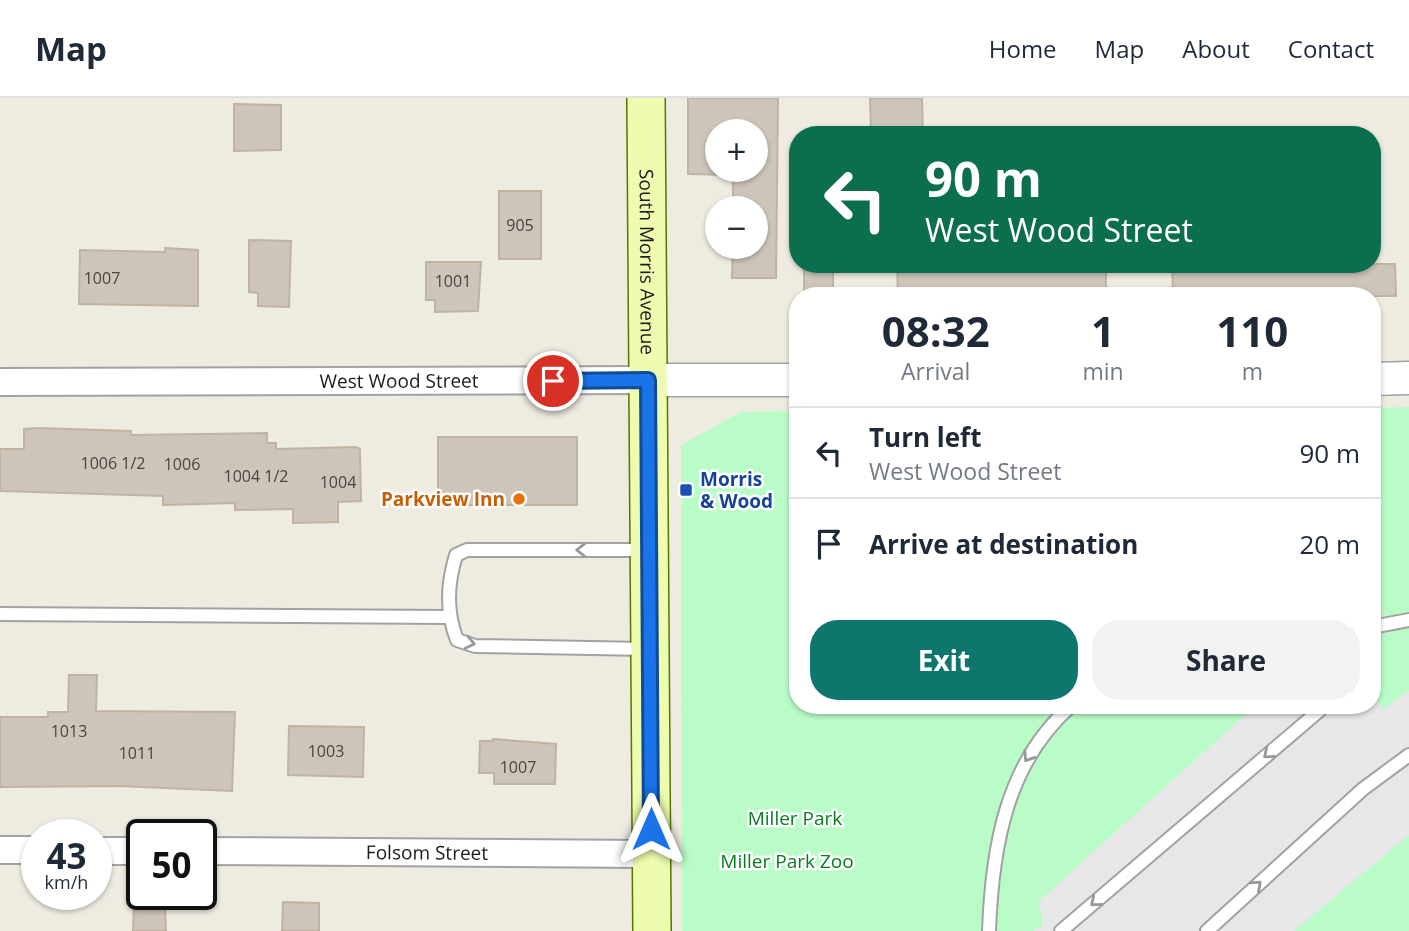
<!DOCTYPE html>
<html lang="en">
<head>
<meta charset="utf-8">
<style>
	body { margin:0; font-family:"Open Sans",sans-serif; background:#f2f2f3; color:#1f2937; height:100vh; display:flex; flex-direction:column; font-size:26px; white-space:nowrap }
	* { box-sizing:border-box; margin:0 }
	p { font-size:23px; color:#747a83 }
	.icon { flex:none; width:38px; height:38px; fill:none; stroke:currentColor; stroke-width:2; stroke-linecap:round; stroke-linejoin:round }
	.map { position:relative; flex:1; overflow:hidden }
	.side { position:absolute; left:789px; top:189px; width:592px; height:427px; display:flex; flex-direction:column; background:#fff; border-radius:28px; box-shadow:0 2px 5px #0004 }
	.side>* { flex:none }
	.banner { position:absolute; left:789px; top:28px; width:592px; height:147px; border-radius:28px; box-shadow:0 2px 5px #0004; background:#0b6e4f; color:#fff; overflow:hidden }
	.controls { position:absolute; left:705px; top:21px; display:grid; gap:14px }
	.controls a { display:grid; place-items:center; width:63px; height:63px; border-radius:50%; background:#fff; box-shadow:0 2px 5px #0004; font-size:35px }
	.speed { position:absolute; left:21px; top:721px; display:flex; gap:14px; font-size:35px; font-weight:700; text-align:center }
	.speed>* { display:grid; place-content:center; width:91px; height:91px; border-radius:50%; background:#fff; box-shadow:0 2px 5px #0004; line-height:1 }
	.speed small { font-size:18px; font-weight:400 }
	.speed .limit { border:4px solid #111; border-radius:10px; background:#fff; color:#111 }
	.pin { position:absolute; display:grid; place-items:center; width:60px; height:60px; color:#fff; margin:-30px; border:4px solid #fff; border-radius:50%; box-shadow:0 2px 7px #0007 }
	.me { position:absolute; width:77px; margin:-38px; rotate:0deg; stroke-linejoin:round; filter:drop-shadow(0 0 5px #0008) }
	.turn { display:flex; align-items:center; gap:24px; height:147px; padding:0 21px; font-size:32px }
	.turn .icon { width:91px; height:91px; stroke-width:2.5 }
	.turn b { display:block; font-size:49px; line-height:60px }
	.eta { display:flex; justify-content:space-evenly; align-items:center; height:119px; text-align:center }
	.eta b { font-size:42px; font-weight:700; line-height:49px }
	.button { display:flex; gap:14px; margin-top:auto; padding:14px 21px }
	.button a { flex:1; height:80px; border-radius:28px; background:#0f766e; color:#fff; font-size:28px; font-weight:700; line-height:80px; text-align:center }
	.button a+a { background:#f2f2f3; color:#1f2937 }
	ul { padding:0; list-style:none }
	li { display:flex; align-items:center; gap:21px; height:91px; padding:0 21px; border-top:2px solid #e0e1e3 }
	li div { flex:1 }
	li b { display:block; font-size:26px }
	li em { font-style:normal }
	header { display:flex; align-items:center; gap:42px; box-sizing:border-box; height:98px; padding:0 35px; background:#fff; border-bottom:2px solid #e0e1e3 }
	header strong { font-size:33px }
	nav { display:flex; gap:38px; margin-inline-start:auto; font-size:24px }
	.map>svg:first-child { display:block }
</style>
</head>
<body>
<header>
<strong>Map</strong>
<nav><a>Home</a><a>Map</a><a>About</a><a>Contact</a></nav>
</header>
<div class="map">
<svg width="1409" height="833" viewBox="0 0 1409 833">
	<rect width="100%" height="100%" fill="#eeebe0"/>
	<polygon fill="#b9fcc8" points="1409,309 1409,833 682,833 681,347 741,314 798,313 798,607 1372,607 1372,310"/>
	<polygon fill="#e7e7e7" points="1409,592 1409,737 1294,833 1033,833 1043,826 1039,803 1256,607 1372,607 1372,597 1384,611"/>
	<g fill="#cdc5b9" stroke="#c0b3a2" stroke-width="2" fill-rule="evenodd">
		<path d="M688 0H778L776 180H732L733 149H756V110H733V77L688 76ZM718 33H756V72H718Z"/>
		<polygon points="870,0 922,0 923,37 871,37"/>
		<polygon points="234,6 281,7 281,52 234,53"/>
		<rect x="499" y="93" width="42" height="68"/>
		<polygon points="249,142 291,143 289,209 258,208 258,195 249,194"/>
		<polygon points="165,150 198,152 198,208 79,206 80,152 165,154"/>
		<polygon points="426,164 481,164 478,213 435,214 435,202 426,202"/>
		<rect x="804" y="166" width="29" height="32"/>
		<polygon points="897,166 1106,166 1106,198 898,198"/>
		<polygon points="1172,166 1395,166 1396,198 1173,198"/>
		<polygon points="37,330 131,333 131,337 267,335 267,345 276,345 276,351 356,349 360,351 361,403 338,404 338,424 293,425 293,411 235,412 235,405 163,407 163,398 0,393 0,351 24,351 24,331"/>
		<rect x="438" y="339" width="139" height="68"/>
		<polygon points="69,577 97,577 96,613 235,614 232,693 120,688 0,689 0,619 48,619 48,614 68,614"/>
		<polygon points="289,628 364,629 363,679 288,677"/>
		<polygon points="493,641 556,646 555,686 494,686 494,675 479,675 480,643 493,643"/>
		<polygon points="283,804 319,805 319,833 282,833"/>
		<polygon points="134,807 165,807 166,833 133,833"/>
	</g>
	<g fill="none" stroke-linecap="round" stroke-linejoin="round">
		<defs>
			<g id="service">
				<polyline points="0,516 448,519"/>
				<polyline points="1372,529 1409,522"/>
				<path d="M646 551 475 548 457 542C446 513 447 487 456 457L467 452H646"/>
				<path d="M989 833C992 750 1006 664 1072 607"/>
				<polyline points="1061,833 1320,612 1319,607"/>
				<polyline points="1207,833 1363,691 1409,657"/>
			</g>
			<g id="minor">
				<path id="s1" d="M0 284 648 282"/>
				<polyline points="0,752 37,752"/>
				<polyline points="96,753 142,753"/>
				<path id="s2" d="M201 753 651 756"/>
			</g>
			<g id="tertiary">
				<polyline points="1372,281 1409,280"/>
				<polyline points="648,282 798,282"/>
			</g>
			<g id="secondary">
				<path id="s3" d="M646 0 652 833"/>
			</g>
		</defs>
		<use href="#service" stroke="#a2a2a2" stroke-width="16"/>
		<use href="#minor" stroke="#a2a2a2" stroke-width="30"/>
		<use href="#tertiary" stroke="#a2a2a2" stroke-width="35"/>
		<use href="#secondary" stroke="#577500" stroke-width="40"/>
		<use href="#service" stroke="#fff" stroke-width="12"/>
		<use href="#minor" stroke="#fff" stroke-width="26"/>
		<use href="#tertiary" stroke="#fff" stroke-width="32"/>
		<use href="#secondary" stroke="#edfcaf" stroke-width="37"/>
	</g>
	<defs><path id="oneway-chevron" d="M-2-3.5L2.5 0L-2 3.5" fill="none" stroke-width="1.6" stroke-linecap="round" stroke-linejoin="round" transform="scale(1.75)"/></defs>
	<g stroke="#989898">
		<use href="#oneway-chevron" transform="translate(581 452) rotate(-180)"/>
		<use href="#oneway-chevron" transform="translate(470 545) rotate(13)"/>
		<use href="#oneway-chevron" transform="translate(1268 656) rotate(140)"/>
		<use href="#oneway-chevron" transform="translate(1028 659) rotate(123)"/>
		<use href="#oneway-chevron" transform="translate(1257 787) rotate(-42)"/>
		<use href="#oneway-chevron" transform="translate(1095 804) rotate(140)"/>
	</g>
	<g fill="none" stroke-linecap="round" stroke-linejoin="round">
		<defs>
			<polyline id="route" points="553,283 648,282 651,731"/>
		</defs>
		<use href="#route" stroke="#114b97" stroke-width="18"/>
		<use href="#route" stroke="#1a73e8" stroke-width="12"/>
	</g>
	<rect fill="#1a4fb4" stroke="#fff" stroke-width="2.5" x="679" y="385" width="14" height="14" rx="3.5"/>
	<circle fill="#e8710a" stroke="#fff" stroke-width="2.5" cx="519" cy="401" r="7"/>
	<g text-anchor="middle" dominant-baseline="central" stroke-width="5" stroke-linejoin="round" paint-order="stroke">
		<g font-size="16" fill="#484642">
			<text x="520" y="127">905</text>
			<text x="102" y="180">1007</text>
			<text x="453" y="183">1001</text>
			<text x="113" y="365">1006 1/2</text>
			<text x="182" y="366">1006</text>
			<text x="256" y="378">1004 1/2</text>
			<text x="338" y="384">1004</text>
			<text x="69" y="633">1013</text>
			<text x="326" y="653">1003</text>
			<text x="137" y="655">1011</text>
			<text x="518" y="669">1007</text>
		</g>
		<g font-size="19" fill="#1b1b1b" stroke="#fff">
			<text stroke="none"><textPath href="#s3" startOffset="164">South Morris Avenue</textPath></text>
			<text stroke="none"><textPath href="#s1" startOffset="399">West Wood Street</textPath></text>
			<text stroke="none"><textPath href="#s2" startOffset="226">Folsom Street</textPath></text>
		</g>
		<g font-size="19" font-weight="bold" fill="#164399" stroke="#fff" text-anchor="start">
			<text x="700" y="381">Morris<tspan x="700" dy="22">&amp; Wood</tspan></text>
		</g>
		<g font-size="19" font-weight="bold" fill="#c56008" stroke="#fff" text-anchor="end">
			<text x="505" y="401">Parkview Inn</text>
		</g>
		<g font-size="19" fill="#067d21" stroke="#fff">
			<text x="795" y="720">Miller Park</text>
			<text x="787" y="763">Miller Park Zoo</text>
		</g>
	</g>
</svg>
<div class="controls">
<a>+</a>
<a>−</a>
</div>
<div class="speed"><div>43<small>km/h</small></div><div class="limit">50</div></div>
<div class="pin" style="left:553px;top:283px;background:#d93025"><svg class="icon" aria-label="arrive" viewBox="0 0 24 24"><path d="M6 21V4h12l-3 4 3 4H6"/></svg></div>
<svg class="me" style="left:651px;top:731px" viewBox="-20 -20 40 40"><path d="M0-17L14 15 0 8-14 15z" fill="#1a73e8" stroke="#fff" stroke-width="4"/></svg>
<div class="banner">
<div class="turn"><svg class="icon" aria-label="left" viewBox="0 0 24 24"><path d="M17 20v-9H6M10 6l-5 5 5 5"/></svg><div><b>90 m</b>West Wood Street</div></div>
</div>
<section class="side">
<div class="eta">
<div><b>08:32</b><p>Arrival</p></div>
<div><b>1</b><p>min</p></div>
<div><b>110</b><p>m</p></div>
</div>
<ul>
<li><svg class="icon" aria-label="left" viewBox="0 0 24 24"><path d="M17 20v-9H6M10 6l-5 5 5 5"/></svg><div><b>Turn left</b><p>West Wood Street</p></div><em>90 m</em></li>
<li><svg class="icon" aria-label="arrive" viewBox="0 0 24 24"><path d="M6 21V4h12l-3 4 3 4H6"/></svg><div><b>Arrive at destination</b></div><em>20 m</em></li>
</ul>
<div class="button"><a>Exit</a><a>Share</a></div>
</section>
</div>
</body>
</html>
